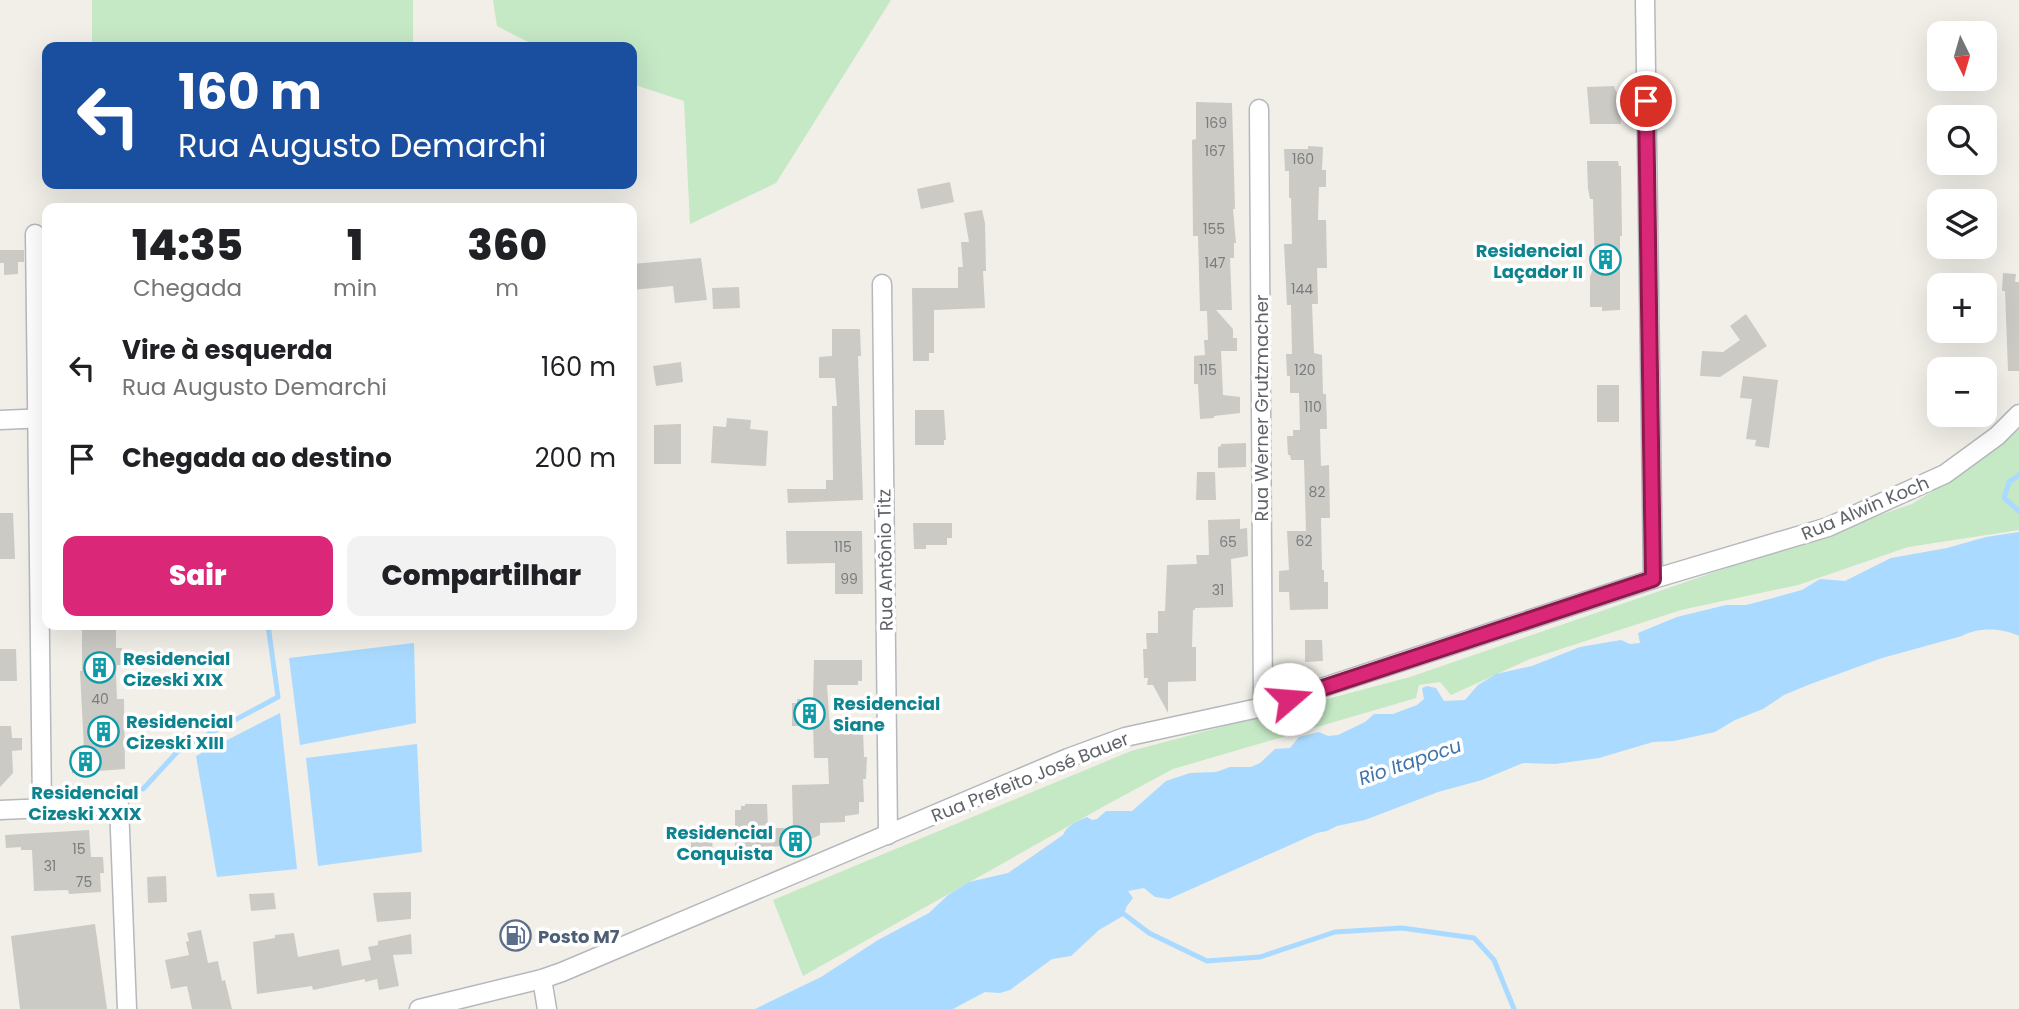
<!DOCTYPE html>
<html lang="pt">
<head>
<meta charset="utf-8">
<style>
	body { margin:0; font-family:Poppins,sans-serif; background:#f2f2f2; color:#202124; height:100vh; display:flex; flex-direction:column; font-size:26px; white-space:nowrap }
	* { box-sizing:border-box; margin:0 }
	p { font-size:23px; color:#757577 }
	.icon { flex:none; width:38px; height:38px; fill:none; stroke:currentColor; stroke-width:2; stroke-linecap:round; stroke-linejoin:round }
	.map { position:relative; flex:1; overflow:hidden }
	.details { position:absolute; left:42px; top:203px; width:595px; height:427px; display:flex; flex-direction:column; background:#fff; border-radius:14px; box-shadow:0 7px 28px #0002 }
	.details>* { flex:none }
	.banner { position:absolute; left:42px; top:42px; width:595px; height:147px; border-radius:14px; box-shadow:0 7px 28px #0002; background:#1a4fa0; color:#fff; overflow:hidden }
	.needle { width:46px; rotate:175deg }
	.tools { position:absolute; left:1927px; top:21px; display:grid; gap:14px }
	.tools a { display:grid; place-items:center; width:70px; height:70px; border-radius:14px; background:#fff; box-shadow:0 7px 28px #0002; font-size:35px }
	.pin { position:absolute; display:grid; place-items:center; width:60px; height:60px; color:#fff; margin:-30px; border:4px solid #fff; border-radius:50%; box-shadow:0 2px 7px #0007 }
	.me { position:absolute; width:77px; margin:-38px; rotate:72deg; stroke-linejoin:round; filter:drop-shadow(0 0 5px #0008) }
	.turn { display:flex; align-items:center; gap:24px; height:147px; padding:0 21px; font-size:32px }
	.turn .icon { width:91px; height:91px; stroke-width:2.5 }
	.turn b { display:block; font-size:49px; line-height:60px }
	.eta { display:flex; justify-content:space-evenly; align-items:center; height:119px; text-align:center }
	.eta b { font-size:42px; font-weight:800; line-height:49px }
	.primary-button { display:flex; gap:14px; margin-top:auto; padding:14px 21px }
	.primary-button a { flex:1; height:80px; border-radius:14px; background:#db2777; color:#fff; font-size:28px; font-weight:800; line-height:80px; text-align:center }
	.primary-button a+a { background:#f2f2f2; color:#202124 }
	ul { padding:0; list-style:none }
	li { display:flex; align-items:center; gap:21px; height:91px; padding:0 21px }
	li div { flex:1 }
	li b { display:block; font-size:26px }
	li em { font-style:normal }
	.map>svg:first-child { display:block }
</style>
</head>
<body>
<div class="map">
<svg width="2019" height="1009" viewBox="0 0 2019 1009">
	<rect width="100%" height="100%" fill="#f1efe8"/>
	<g fill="#c5e8c5">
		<rect x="92" y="0" width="321" height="47"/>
		<polygon points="493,0 891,0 776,183 690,224 684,101 632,84 632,47 538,47 497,26"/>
		<polygon points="2019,425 2019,530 1908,547 1798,585 1681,610 1530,659 1451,695 1440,682 1419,685 1416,698 1173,769 1106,805 803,976 773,900 1131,751 1410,677 1912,504 1983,459"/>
	</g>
	<g fill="#aadaff">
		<path d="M2019 532V636C2002 628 1979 627 1962 636L1882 658 1808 685 1784 695 1763 709 1735 720 1715 732 1674 741 1653 742 1599 758 1555 764 1523 763 1482 780 1438 792 1365 820 1337 826 1327 831 1317 833 1169 899 1155 897 1144 888 1128 891 1133 898 1127 906 1123 916 1099 930 1071 956 1052 959 1010 990 1000 993 985 992 953 1009H755L821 977 878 940 929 913 948 895 969 882 1008 873 1063 835C1067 825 1078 821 1087 817L1092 820 1097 819 1106 811H1132L1166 781 1190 773 1216 772 1230 767H1251L1260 763 1275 749 1290 748 1299 737 1319 732 1328 736 1338 735 1365 722 1374 714H1393L1417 705 1424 699 1422 688 1427 686 1436 688 1444 701 1465 700 1478 685 1496 674 1532 666 1580 647 1621 640 1630 644 1640 643 1638 633 1677 617 1726 605H1746L1773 598 1802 590 1820 579 1845 581 1891 558 1947 548 1986 537Z"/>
		<polygon points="414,643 416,723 300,745 289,658"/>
		<polygon points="280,713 297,869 217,877 196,756"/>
		<polygon points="417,744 422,852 318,866 306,758"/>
	</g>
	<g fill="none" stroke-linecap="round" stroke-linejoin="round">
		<g stroke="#aadaff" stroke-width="5">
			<polyline points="2019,475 2009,482 2004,498 2019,511"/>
			<polyline points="143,789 179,750 278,697 268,625"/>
			<polyline points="1120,911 1149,933 1207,961 1260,957 1335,932 1402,928 1474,938 1494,960 1514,1009"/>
		</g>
	</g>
	<g fill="#cccac5">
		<polygon points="1614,86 1619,99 1621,124 1590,124 1587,87"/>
		<polygon points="1196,102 1232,103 1235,209 1233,209 1236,243 1234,243 1234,258 1230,258 1232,310 1216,310 1233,329 1233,338 1237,338 1237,351 1221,351 1223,395 1240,397 1240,413 1214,416 1214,418 1200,419 1198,384 1194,384 1194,356 1205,355 1204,340 1208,340 1207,311 1200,311 1198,236 1193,236 1192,140 1196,139"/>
		<polygon points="1308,146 1323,147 1322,170 1326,170 1326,187 1319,187 1318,220 1326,220 1327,268 1317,268 1318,304 1312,304 1314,353 1322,355 1323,394 1326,394 1327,429 1320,429 1321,466 1329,465 1330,518 1321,518 1322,570 1324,570 1324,582 1328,582 1328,609 1290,610 1289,592 1279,592 1279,571 1289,570 1287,531 1306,531 1304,460 1291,460 1290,455 1288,455 1287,436 1293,436 1293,430 1300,430 1299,393 1290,393 1290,376 1287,376 1286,354 1292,354 1291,305 1287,305 1284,244 1292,244 1291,198 1289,198 1289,171 1285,171 1284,149 1308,149"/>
		<polygon points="1587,161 1618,161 1619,166 1621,166 1622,236 1620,236 1620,310 1602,311 1602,307 1590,307 1590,277 1595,263 1594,236 1593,199 1590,199 1588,188"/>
		<polygon points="950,182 954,202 921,209 917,189"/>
		<polygon points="982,210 985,223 986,271 983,271 985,308 934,310 934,353 929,353 929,361 913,361 912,288 958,288 958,267 963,267 961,242 969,242 964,213"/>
		<polygon points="0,250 24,250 24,262 18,262 18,274 4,275 4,263 0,263"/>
		<polygon points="701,258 707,300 675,303 673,286 632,290 632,264"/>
		<polygon points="2003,273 2016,274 2015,282 2019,282 2019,371 2008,371 2005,291 2002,291"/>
		<polygon points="739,287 740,308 713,309 712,288"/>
		<polygon points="1746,314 1767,346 1720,377 1700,376 1702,351 1723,352 1740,340 1730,326"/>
		<polygon points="832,329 860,329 861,356 858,356 863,500 788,503 787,489 826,489 826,480 833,480 832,406 837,406 835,378 819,378 819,357 832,356"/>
		<polygon points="681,362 683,382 656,386 653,366"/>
		<polygon points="1743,376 1778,380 1769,448 1755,446 1756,440 1746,439 1752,399 1740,398"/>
		<rect x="1597" y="385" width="22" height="37"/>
		<polygon points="915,410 944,410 946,440 944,440 944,445 915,445"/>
		<polygon points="727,418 751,420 750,429 768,431 766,466 711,463 713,426 726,427"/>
		<polygon points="681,424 681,464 654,464 654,425"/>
		<polygon points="1246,443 1246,467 1218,468 1218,447 1221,446 1221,444"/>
		<polygon points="1197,472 1215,472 1216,500 1196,500"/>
		<polygon points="0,513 13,513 15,559 0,559"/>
		<polygon points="1240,519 1240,529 1247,528 1248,556 1231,559 1233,607 1195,608 1195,610 1193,610 1192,647 1196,647 1196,681 1168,682 1168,713 1153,685 1147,685 1148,678 1144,678 1143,649 1147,649 1146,633 1158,633 1158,611 1165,611 1167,565 1197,564 1196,555 1209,555 1208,520"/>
		<polygon points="913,523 952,523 952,538 947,538 947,545 926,545 926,549 914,549"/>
		<polygon points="786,531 862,531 863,594 835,594 835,563 787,564"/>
		<polygon points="82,625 116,625 116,648 122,648 123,665 117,665 116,673 117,699 124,699 125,769 72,773 71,750 84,750 80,671 82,671"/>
		<polygon points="1305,640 1322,640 1323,661 1305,662"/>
		<polygon points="0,649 16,649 17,681 0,681"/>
		<polygon points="814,660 862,660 862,681 858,681 858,685 827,685 830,730 863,729 864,757 867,757 866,779 863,779 864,802 859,802 859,814 845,816 845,822 820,823 820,835 788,849 788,846 735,848 735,810 741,810 741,806 745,806 745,804 767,804 768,828 793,828 792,785 829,784 828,758 814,758 813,726 792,726 792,703 797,703 797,699 813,699"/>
		<polygon points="0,726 11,726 12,738 22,738 22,750 12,751 13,773 0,787"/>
		<polygon points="89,830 91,857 103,857 104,873 100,873 101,892 69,894 68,890 34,891 32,850 21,850 21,847 6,848 5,835"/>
		<polygon points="712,833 713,862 691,862 691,834"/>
		<polygon points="166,876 167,902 148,903 147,877"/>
		<polygon points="411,892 411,919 377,922 373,893"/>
		<polygon points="274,893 276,909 251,911 249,894"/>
		<polygon points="95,924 107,1009 20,1009 11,936"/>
		<polygon points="201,930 208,963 218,961 222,981 225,980 232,1009 192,1009 187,986 171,989 165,960 189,955 186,942 189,941 187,933"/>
		<polygon points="294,933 298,957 339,949 342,966 371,960 368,947 378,945 378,941 411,934 412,954 393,955 399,986 379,990 377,979 365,982 365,979 313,990 312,986 257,994 253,942 275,938 275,935"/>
	</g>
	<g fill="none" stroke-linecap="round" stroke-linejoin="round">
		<defs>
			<g id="minor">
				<polyline points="1645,0 1653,579"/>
				<polyline points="1259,109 1263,707"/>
				<polyline points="35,234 42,808"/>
				<polyline points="882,284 888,835"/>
				<polyline points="0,420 47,418"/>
				<polyline points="0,810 119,805 127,1009"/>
				<polyline points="542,979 547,1009"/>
				<polyline points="419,1009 542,979 562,972 1068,758 1125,737 1263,707 1653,579 1828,527 1945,474 1997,436 2019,414"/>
			</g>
		</defs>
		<use href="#minor" stroke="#b5b8bc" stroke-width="21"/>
		<use href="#minor" stroke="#fff" stroke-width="18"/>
	</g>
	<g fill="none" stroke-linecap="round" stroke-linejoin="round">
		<defs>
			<polyline id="route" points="1289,699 1653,579 1646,101"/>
		</defs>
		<use href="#route" stroke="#8e194d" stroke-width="18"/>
		<use href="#route" stroke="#db2777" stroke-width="12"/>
	</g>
	<defs>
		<symbol id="building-ring" viewBox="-11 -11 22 22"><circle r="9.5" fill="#fff" stroke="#0f9aa8" stroke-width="1.5"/><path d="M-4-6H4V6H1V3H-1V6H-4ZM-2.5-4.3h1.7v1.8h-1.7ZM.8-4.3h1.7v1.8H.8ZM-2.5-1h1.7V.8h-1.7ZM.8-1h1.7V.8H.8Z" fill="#0f9aa8"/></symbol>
		<symbol id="fuel-ring" viewBox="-11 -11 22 22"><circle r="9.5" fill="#fff" stroke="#5c6f8a" stroke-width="1.5"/><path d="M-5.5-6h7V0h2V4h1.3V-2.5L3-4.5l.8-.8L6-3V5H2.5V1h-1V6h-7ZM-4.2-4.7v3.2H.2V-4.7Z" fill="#5c6f8a"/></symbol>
	</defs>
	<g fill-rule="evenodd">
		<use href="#building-ring" x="1588" y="242" width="35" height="35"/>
		<use href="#building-ring" x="82" y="650" width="35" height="35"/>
		<use href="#building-ring" x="792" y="696" width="35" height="35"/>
		<use href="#building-ring" x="86" y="714" width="35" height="35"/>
		<use href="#building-ring" x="68" y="744" width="35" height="35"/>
		<use href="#building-ring" x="778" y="824" width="35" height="35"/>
		<use href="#fuel-ring" x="498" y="918" width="35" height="35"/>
	</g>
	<g text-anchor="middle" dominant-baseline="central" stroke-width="7" stroke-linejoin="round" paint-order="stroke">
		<g font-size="14" fill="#7a7d7f">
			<text x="1216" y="123">169</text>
			<text x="1215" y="151">167</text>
			<text x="1303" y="159">160</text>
			<text x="1214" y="229">155</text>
			<text x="1215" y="263">147</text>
			<text x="1302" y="289">144</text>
			<text x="1208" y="370">115</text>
			<text x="1305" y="370">120</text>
			<text x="1313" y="407">110</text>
			<text x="1317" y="492">82</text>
			<text x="1304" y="541">62</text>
			<text x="1228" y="542">65</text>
			<text x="843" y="547">115</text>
			<text x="849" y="579">99</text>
			<text x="1218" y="590">31</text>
			<text x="100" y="699">40</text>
			<text x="79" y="849">15</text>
			<text x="50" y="866">31</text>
			<text x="84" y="882">75</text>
		</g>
		<g font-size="18" font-weight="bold" fill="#0d838f" stroke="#fff" text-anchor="start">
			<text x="1583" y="250" text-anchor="end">Residencial<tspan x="1583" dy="21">Laçador II</tspan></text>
			<text x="123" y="658">Residencial<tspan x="123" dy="21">Cizeski XIX</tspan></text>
			<text x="833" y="703">Residencial<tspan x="833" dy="21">Siane</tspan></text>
			<text x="126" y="721">Residencial<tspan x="126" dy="21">Cizeski XIII</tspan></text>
			<text x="85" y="792" text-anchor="middle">Residencial<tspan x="85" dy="21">Cizeski XXIX</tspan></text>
			<text x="773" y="832" text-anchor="end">Residencial<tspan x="773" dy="21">Conquista</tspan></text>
		</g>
		<g font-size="18" fill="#5f6368" stroke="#fff">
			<text transform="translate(1261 408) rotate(-90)">Rua Werner Grutzmacher</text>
			<text transform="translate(1865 508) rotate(-23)">Rua Alwin Koch</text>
			<text transform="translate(885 560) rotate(-91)">Rua Antônio Titz</text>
			<text transform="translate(1030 777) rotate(-22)">Rua Prefeito José Bauer</text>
		</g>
		<g font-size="18" font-weight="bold" fill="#4e5e75" stroke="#fff" text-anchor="start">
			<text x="538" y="936">Posto M7</text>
		</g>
		<g font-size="19" font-style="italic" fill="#4174aa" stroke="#fff">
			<text transform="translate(1410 762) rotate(-19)">Rio Itapocu</text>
		</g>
	</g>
</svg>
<div class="tools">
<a><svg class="needle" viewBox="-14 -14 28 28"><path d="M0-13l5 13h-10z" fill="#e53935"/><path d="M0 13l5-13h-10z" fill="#757577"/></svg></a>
<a><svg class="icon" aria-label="search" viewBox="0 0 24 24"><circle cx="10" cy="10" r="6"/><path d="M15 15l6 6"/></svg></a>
<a><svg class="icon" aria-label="layers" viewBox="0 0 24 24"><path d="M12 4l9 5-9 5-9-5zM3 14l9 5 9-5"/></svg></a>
<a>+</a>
<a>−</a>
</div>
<div class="pin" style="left:1646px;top:101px;background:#d93025"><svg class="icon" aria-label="arrive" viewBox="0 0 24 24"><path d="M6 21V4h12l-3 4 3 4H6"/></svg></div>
<svg class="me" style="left:1289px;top:699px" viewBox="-20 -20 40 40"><circle r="19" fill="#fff"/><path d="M0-13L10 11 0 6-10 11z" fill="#db2777"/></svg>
<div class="banner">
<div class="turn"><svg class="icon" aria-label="left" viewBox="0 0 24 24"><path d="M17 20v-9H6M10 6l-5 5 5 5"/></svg><div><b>160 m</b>Rua Augusto Demarchi</div></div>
</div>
<section class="details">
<div class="eta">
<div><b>14:35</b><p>Chegada</p></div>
<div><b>1</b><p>min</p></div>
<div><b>360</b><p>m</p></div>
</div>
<ul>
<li><svg class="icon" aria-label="left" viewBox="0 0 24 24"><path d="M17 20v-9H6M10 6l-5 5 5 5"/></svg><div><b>Vire à esquerda</b><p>Rua Augusto Demarchi</p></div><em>160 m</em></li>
<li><svg class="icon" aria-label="arrive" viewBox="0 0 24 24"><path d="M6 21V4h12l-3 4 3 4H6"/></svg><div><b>Chegada ao destino</b></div><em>200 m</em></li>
</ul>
<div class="primary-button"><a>Sair</a><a>Compartilhar</a></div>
</section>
</div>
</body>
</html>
